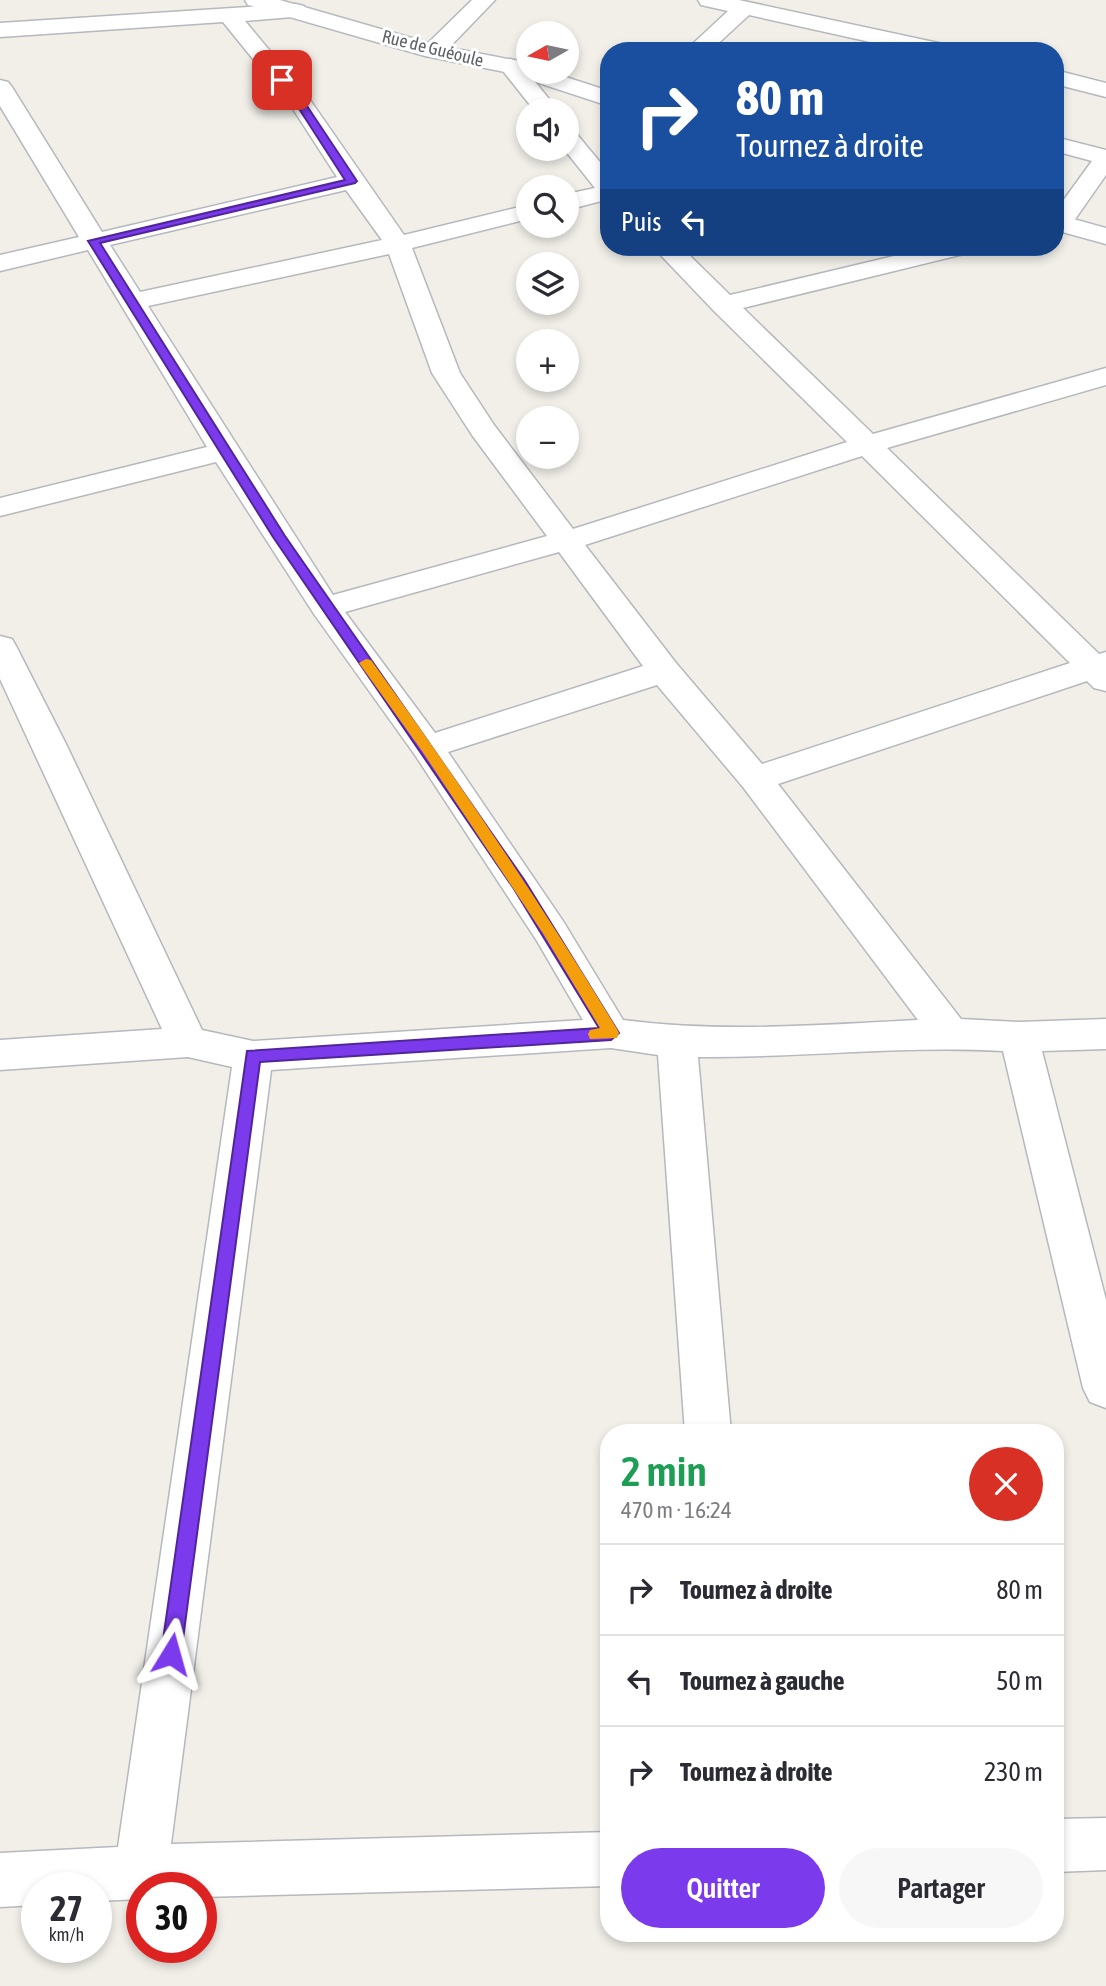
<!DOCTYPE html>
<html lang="fr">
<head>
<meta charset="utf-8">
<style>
	body { margin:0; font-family:"Asap Condensed",sans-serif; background:#f7f7f7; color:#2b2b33; height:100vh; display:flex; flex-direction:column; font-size:26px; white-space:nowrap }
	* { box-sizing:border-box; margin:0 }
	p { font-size:23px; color:#7c7c81 }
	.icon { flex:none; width:38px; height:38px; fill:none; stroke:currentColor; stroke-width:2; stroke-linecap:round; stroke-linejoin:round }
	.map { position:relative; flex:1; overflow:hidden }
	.panel { position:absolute; left:600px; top:1424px; width:464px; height:518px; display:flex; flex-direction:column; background:#fff; border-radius:28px; box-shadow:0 4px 10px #0003 }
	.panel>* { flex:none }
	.top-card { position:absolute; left:600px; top:42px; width:464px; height:214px; border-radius:28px; box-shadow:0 4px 10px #0003; background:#1a4fa0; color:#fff; overflow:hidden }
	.needle { width:46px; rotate:261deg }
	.controls { position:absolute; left:516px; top:21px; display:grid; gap:14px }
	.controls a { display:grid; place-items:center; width:63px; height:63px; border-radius:50%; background:#fff; box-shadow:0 4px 10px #0003; font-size:35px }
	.speed { position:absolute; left:21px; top:1872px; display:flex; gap:14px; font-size:35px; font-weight:700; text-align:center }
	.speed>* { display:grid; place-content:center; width:91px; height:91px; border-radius:50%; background:#fff; box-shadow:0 4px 10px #0003; line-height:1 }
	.speed small { font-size:18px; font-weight:400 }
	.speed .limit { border:10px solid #d22; background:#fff; color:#111 }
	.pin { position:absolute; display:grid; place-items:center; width:60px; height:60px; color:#fff; margin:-30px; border-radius:14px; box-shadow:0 4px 10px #0006 }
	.me { position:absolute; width:77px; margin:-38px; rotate:8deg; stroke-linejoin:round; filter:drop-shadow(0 0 5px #0008) }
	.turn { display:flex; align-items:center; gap:24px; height:147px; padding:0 21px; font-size:32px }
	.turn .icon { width:91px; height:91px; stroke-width:2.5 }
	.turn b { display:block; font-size:49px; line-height:60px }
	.then { display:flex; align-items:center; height:66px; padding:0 21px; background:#0003; gap:14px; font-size:26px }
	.round { display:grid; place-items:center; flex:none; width:74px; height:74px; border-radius:37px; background:#f7f7f7 }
	.summary { display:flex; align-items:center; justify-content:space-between; height:119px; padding:0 21px }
	h1 { font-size:42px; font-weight:600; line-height:52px; color:#1e9e55 }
	.button { display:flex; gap:14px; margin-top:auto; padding:14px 21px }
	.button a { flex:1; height:80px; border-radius:42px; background:#7c3aed; color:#fff; font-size:28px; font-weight:600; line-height:80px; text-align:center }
	.button a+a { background:#f7f7f7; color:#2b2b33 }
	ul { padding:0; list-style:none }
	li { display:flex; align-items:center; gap:21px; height:91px; padding:0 21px; border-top:2px solid #e1e1e2 }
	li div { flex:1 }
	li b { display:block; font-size:26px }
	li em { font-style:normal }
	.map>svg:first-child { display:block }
</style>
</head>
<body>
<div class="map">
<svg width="1106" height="1986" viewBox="0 0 1106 1986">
	<rect width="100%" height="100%" fill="#f1efe8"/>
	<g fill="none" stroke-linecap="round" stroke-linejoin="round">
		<defs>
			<g id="minor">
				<polygon points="472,0 495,0 441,56 425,56 422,51 425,46"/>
				<polygon points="698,0 739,0 943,44 951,46 954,51 911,51 749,15 710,51 685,51 728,11 701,5"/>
				<path d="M296 4 304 6 307 11 304 16 245 21 308 97 404 235 528 205V219L412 248 460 373 494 425 573 529 847 442 714 311 653 247H681L730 295 932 247H976L972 252 743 308 873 434 1106 368V385L887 448 1099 654 1106 652V691L1094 688 1087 681 778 784 961 1019 1019 1022 1106 1019V1049L1042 1051 1106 1300V1408L1090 1402 1083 1388 1003 1051C901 1045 800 1058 698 1057L731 1433H685L658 1055 611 1048 271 1070 171 1844 609 1832V1886L201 1897V1888H142V1899L96 1901V1888H37V1905L0 1907V1853L118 1847 232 1067 188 1057 0 1070V1040L162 1029 0 679V636L12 639 16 646 67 746 202 1030 253 1041 583 1020 537 941 415 755 314 614 216 462 0 516V498L207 447 88 250 0 271V255L79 237 0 106V80L8 82 12 87 102 232 337 177 291 106 223 22 0 37V23ZM346 190 382 240 140 292 110 245ZM389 254 432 373 472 435 547 536 333 595 148 306ZM862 456 1070 663 762 764 676 663 585 545ZM559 552 643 666 435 733 345 612ZM657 685 743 787 918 1020C819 1025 722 1033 623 1020L563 921 448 752Z"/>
				<polygon points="510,59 518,61 558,110 534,110 499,66 502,61"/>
				<polygon points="1055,70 1106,83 1106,97 1055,84"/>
				<polygon points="567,130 575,132 609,173 609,199 567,210 567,194 595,188 564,149 567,149"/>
				<polygon points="1055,137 1106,150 1106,175 1069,228 1055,232 1055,212 1092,161 1055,151"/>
				<polygon points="1106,1818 1106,1870 1055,1872 1055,1819"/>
			</g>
			<g id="secondary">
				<polygon points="245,0 280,0 436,45 518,61 528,65 528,72 550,72 609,91 609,106 505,72 425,56 248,5"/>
				<polygon points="1055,214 1106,228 1106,244 1055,230"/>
			</g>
		</defs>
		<use href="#minor" stroke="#b5b8bc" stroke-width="3"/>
		<use href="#secondary" stroke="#b6babf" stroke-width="3"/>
		<use href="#minor" fill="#fff" fill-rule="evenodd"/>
		<use href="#secondary" fill="#fff" fill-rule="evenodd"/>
	</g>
	<polygon fill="#7c3aed" stroke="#51269a" stroke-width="2" points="279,78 285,78 303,100 357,181 355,183 100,243 285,536 525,881 619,1033 611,1040 260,1062 181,1654 178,1661 171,1664 164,1661 161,1654 247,1051 599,1028 514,889 273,537 88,241 345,180 296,104 277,80"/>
	<path fill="#f59e0b" d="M366 659 371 660C458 780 540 902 617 1029L619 1033 617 1038 590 1039 588 1034 590 1030 600 1028 544 935 422 751 359 663Z"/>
	<g text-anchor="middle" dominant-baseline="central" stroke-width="6" stroke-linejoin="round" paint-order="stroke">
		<g font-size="18" fill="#5f6368" stroke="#fff">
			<text transform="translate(433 48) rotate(14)">Rue de Guéoule</text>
		</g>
	</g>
</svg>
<div class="controls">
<a><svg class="needle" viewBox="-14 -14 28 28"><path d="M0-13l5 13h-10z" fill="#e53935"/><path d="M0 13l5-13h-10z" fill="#7c7c81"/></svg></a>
<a><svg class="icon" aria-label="sound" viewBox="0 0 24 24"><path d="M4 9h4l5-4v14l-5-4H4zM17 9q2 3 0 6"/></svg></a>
<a><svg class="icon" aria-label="search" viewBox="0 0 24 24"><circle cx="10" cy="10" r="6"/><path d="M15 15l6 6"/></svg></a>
<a><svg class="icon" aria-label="layers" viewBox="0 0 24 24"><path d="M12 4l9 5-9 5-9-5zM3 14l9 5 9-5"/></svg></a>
<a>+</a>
<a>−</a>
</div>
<div class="speed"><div>27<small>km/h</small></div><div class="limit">30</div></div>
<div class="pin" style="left:282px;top:80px;background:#d93025"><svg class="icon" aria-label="arrive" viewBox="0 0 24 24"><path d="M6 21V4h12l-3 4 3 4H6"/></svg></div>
<svg class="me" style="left:171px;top:1654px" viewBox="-20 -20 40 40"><path d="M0-17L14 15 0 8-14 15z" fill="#7c3aed" stroke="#fff" stroke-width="4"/></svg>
<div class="top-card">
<div class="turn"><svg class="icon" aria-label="right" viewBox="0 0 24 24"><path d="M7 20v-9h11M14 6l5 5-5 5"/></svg><div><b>80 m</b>Tournez à droite</div></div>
<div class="then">Puis<svg class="icon" aria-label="left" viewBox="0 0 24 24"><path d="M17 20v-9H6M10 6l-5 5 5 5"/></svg></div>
</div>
<section class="panel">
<div class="summary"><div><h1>2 min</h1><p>470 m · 16:24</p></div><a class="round" style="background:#d93025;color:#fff"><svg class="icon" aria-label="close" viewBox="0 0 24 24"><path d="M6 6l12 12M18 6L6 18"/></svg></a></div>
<ul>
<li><svg class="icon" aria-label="right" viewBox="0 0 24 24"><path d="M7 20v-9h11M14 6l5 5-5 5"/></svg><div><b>Tournez à droite</b></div><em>80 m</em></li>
<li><svg class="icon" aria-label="left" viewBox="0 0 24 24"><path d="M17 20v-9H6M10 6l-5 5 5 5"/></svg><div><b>Tournez à gauche</b></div><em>50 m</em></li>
<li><svg class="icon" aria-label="right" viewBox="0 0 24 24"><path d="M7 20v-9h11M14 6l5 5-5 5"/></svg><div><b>Tournez à droite</b></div><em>230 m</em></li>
</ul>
<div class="button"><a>Quitter</a><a>Partager</a></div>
</section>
</div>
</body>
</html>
